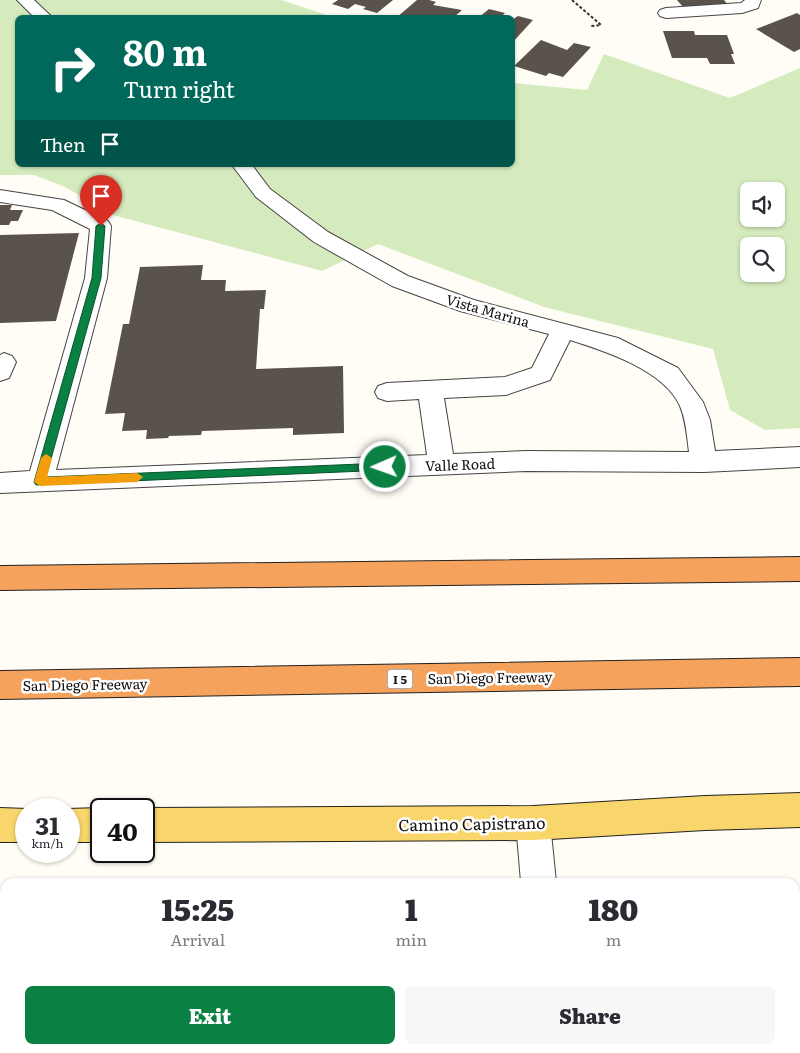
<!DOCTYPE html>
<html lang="en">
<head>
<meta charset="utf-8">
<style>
	body { margin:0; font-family:Literata,serif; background:#f7f7f7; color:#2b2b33; height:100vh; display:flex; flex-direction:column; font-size:19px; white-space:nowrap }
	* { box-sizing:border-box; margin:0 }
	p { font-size:16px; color:#7c7c81 }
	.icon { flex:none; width:28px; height:28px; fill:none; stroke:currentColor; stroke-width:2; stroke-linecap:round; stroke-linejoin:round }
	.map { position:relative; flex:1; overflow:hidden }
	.details { position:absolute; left:0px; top:878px; width:800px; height:176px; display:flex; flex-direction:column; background:#fff; border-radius:15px 15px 0 0; box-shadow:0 1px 4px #0004 }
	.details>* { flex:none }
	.hud { position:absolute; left:15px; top:15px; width:500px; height:152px; border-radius:8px; box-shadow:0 1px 4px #0004; background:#00695c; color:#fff; overflow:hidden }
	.tools { position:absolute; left:740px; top:182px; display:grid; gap:10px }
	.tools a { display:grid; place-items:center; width:45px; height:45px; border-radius:8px; background:#fff; box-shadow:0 1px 4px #0004; font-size:25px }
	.speed { position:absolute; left:15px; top:798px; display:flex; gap:10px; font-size:25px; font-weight:700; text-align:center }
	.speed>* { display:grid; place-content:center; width:65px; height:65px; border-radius:50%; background:#fff; box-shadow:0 1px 4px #0004; line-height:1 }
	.speed small { font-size:12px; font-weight:400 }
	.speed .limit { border:2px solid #111; border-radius:8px; background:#fff; color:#111 }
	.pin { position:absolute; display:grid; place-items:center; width:42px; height:42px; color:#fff; margin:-51px -21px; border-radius:50% 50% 50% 0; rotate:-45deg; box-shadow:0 0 5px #0007 }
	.pin .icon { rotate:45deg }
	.me { position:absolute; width:55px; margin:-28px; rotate:268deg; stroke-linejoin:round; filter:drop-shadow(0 0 4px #0008) }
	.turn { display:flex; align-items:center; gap:18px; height:105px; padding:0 25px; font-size:22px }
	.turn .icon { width:65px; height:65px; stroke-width:2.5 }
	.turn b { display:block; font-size:35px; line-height:42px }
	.then { display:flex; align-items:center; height:48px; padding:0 25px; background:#0003; gap:10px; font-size:19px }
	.eta { display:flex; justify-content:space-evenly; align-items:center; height:85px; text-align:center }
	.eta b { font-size:30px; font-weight:800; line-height:35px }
	.action { display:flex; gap:10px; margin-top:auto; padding:10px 25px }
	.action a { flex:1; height:58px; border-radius:8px; background:#0b8043; color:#fff; font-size:20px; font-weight:800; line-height:58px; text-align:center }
	.action a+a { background:#f7f7f7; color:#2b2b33 }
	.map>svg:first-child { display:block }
</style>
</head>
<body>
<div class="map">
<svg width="800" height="1053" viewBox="0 0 800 1053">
	<rect width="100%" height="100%" fill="#fffdf5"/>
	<path fill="#d5ebbd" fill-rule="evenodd" d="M0 0H281L333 17 18 18V165H512L513 83 587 90 604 54 730 98 800 68V428L765 430 730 410 713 349 544 307 378 244 322 271 113 215 65 187 34 175H0ZM749 191H776V219H749ZM749 246H776V274H749Z"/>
	<g fill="#5a524d">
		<polygon points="338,0 393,0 377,13 363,9 366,7 355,4 348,9 332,4"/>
		<polygon points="417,0 429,0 436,2 433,5 462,10 453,18 396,18"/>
		<polygon points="677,0 724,0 728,5 683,7"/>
		<polygon points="489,9 505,13 500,18 478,18"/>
		<polygon points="797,13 800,15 800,49 794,52 756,29"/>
		<polygon points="518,16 533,20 512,43 512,20"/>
		<polygon points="663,31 694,31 695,35 727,35 734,54 731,54 735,64 710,64 707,58 672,58"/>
		<polygon points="541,40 567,50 574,43 591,47 563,77 549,73 546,76 514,66"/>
		<polygon points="0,205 12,205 10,210 23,210 18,221 11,221 9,225 0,225"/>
		<polygon points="79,233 56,321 0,323 0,235"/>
		<polygon points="203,265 201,280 226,280 225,291 266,290 264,309 260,309 256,369 343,366 344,433 293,435 293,428 202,431 201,435 169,436 168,438 146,439 147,430 122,431 125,413 105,414 123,324 129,324 140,267"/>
		<polygon points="795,958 800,958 800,1053 697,1053 696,1049 795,1049"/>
		<polygon points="0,977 5,977 5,1049 409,1049 409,1053 0,1053"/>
	</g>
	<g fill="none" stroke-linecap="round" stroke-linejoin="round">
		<defs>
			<g id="minor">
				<polygon points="17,0 34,0 53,18 35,18"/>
				<polygon points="745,0 761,0 758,8 742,13 666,18 660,16 658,13 660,10 666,8 741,3"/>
				<path d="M232 165H252L270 189 328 232 408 276 474 300 618 338 678 368 703 402 710 420 715 451 800 447V467L704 472 526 471 0 493V473L30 471 85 278 90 229 52 210 0 202V190L64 200 108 221 111 226 107 278 56 470 427 455 419 399 387 401 378 398 375 392 378 386 387 383 505 377 532 368 549 334 460 311 392 286 314 242 256 197ZM570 340C605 351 664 370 680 406 686 420 687 437 689 452L526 451 453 454 444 398 506 395 550 380Z"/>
				<polygon points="4,353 12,356 16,362 9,378 0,381 0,355"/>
				<polygon points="533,806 545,811 550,823 556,882 521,882 516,823 521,811"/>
				<polygon points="534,1049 572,1049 573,1053 535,1053"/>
			</g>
			<g id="major">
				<polygon points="800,793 800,827 705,830 533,840 144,842 144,809 142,809 144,808 533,806 705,796"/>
				<polygon points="0,808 28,809 26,809 26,842 0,842"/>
				<polygon points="101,808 103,809 101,809 101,842 69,842 69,809 67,809"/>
			</g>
			<g id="highway">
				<polygon points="800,557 800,581 0,590 0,566"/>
				<polygon points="800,658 800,686 0,699 0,671"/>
			</g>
		</defs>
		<use href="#minor" stroke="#444" stroke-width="2"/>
		<use href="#major" stroke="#222" stroke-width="2"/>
		<use href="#highway" stroke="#222" stroke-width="2"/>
		<polyline stroke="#333" stroke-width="2" stroke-dasharray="3 2" stroke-linecap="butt" points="572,0 601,25 591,26"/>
		<use href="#minor" fill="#fff" fill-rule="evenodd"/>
		<use href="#major" fill="#f9d66b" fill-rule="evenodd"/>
		<use href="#highway" fill="#f5a25d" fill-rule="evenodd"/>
	</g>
	<polygon fill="#0b8043" stroke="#07532c" points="101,223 105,226 101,278 46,477 385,463 388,464 390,467 388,470 36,485 34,482 92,278 96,226"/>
	<polygon fill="#f59e0b" points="46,454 52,458 47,477 137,473 143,477 137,482 40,486 34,482 41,458"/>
	<g text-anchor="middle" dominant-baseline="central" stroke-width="5" stroke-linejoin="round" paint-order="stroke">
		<rect fill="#fff" stroke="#585858" stroke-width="1" x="387.5" y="669.5" width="25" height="19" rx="4"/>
		<g font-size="12" font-weight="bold" fill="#111">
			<text x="400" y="679">I 5</text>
		</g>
		<g font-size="14" fill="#111" stroke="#fff">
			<text transform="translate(488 310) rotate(16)">Vista Marina</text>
			<text transform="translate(460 464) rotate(-2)">Valle Road</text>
			<text transform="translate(490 677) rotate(-1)">San Diego Freeway</text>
			<text transform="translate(85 684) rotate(-1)">San Diego Freeway</text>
		</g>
		<g font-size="16" fill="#111" stroke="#fff">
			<text transform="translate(472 823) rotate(-1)">Camino Capistrano</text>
		</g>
	</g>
</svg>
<div class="tools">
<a><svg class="icon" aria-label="sound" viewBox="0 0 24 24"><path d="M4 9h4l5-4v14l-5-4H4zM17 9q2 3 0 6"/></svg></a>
<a><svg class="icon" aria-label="search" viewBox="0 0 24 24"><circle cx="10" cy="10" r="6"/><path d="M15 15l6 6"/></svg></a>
</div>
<div class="speed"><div>31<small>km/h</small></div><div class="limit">40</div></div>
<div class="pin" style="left:101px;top:226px;background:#d93025"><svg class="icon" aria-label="arrive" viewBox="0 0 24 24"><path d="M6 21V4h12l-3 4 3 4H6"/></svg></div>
<svg class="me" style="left:385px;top:467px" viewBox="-20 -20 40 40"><circle r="17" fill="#0b8043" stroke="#fff" stroke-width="3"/><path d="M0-11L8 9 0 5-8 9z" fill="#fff"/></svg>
<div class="hud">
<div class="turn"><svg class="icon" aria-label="right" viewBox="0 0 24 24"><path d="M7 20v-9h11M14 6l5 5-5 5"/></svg><div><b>80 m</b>Turn right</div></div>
<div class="then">Then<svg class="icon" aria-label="arrive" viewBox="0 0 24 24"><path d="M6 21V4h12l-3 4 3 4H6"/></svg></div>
</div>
<section class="details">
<div class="eta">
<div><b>15:25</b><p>Arrival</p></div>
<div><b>1</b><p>min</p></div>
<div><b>180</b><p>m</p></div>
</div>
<div class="action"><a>Exit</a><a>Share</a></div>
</section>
</div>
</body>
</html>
